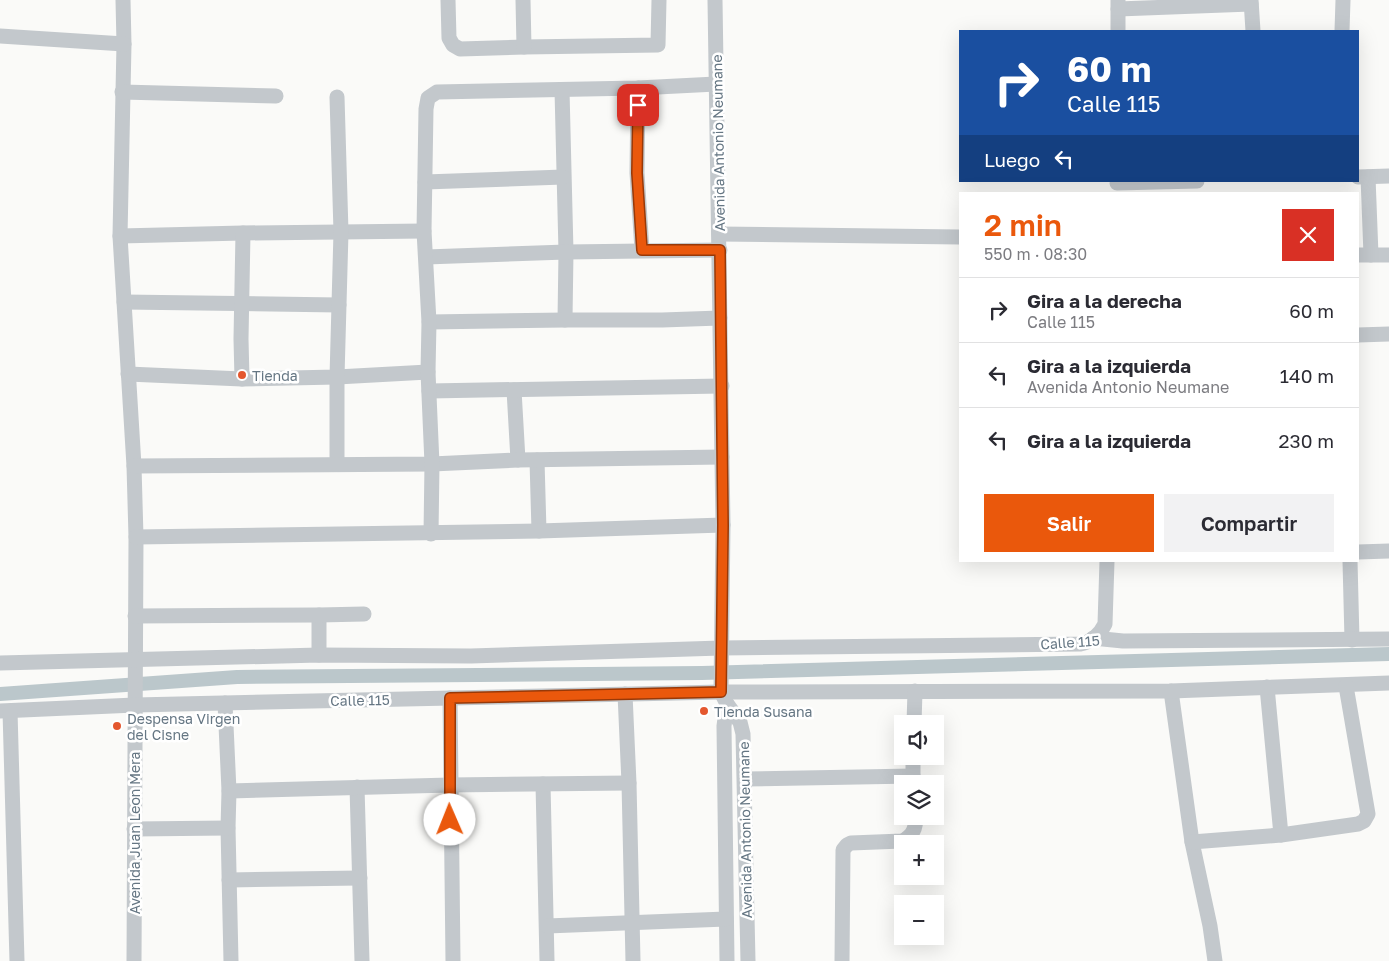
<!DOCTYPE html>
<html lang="es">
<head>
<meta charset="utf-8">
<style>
	body { margin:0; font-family:"Golos Text",sans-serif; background:#f2f2f3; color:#2b2b33; height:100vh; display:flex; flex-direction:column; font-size:19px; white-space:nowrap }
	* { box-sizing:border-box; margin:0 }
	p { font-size:16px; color:#7c7c81 }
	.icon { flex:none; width:28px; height:28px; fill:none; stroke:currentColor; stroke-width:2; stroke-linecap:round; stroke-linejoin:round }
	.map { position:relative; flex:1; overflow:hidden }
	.side { position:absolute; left:959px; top:192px; width:400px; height:370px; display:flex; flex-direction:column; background:#fff; border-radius:0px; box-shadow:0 5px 20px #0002 }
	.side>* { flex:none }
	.guide { position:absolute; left:959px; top:30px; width:400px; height:152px; border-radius:0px; box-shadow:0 5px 20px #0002; background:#1a4fa0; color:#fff; overflow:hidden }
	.buttons { position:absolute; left:894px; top:715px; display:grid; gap:10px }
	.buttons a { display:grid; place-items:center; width:50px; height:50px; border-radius:0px; background:#fff; box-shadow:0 5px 20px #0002; font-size:25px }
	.pin { position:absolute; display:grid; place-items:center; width:42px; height:42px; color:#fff; margin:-21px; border-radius:10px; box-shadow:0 2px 8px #0006 }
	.me { position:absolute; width:55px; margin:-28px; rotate:359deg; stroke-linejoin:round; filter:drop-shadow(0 0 4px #0008) }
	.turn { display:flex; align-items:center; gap:18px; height:105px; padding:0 25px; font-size:22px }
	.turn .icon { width:65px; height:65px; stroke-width:2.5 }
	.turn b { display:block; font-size:35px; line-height:42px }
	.then { display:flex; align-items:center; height:48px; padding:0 25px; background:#0003; gap:10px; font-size:19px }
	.round { display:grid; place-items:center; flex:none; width:52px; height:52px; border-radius:0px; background:#f2f2f3 }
	.headline { display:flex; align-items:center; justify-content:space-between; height:85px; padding:0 25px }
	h1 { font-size:30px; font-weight:600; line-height:38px; color:#ea580c }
	.primary-button { display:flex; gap:10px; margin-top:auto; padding:10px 25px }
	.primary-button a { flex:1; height:58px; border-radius:0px; background:#ea580c; color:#fff; font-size:20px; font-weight:600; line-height:58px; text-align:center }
	.primary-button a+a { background:#f2f2f3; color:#2b2b33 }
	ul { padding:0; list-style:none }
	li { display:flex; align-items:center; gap:15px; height:65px; padding:0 25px; border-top:1px solid #e1e1e2 }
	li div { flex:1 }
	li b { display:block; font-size:19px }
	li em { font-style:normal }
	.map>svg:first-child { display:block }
</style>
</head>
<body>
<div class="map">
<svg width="1389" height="961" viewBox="0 0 1389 961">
	<rect width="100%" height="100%" fill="#fafaf8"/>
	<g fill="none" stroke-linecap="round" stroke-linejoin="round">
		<polyline stroke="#bbc7cb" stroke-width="14" points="0,694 237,677 702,673 1389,654"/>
		<g stroke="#c3c8cc" stroke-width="15">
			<polyline points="123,0 124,44 120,236 134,466 136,537 134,961"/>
			<polyline points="448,0 449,38 453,45 460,49 524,47 658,45 659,0"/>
			<polyline points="523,0 524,47"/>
			<polyline points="715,0 723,525 721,692 727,704 740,722 743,734 748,961"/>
			<polyline points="1251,0 1253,31"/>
			<polyline points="1118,9 1251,4"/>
			<polyline points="1118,31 1118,0"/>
			<polyline points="1342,31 1343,0"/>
			<polyline points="0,36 124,44"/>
			<polyline points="638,88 637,173 642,250"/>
			<polyline points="562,90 566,252 565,320"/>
			<polyline points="122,92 276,96"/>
			<polyline points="1358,177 1389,176"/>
			<polyline points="1368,177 1371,255"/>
			<polyline points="425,182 563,177"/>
			<polyline points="1117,183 1197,181"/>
			<polyline points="719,234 960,237"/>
			<polyline points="120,236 243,233 424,231"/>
			<polyline points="1358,255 1389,255"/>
			<polyline points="426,257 566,252 720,250"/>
			<polyline points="124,302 339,305"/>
			<polyline points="429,322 565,320 662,320 720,318"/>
			<polyline points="1358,335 1389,334"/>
			<polyline points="128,374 242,379 337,377 428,372"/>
			<polyline points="242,379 241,339 243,233"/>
			<polyline points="514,390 518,460"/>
			<polyline points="429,391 722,386"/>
			<polyline points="537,460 539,531"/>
			<polyline points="337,464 337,377 341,232 337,97"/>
			<polyline points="134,466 432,464 518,460 722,457"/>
			<polyline points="431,534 432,464 428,372 429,322 424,231 426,109 428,98 437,92 638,88 716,84"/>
			<polyline points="136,537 539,531 723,525"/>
			<polyline points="1358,552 1389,551"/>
			<polyline points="1350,561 1352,640"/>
			<polyline points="319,615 319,655"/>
			<polyline points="135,616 319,615 364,614"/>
			<polyline points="1093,638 1123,641 1389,639"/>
			<path d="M0 663 319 655 471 656 721 648 1080 644C1092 642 1100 634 1105 624L1107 561"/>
			<polyline points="1267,687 1281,835"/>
			<polyline points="1171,691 1192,842 1210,926 1215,961"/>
			<polyline points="625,694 629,783 633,961"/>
			<polyline points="450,698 453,961"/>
			<polyline points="225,703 229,791 228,828 231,961"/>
			<polyline points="727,704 724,726 727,961"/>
			<polyline points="0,711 135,705 721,692 1171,691 1389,683"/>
			<polyline points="10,711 17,961"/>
			<polyline points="914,724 915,691"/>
			<polyline points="913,756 913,784"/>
			<polyline points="745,779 913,776"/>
			<polyline points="543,784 547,961"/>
			<polyline points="357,787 362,961"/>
			<polyline points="229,791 450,785 629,783"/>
			<polyline points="134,829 228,828"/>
			<polyline points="1192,842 1281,835 1358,824 1364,821 1368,814 1346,686"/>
			<polyline points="229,880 360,878"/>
			<polyline points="547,926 726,919"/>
			<path d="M842 961 843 850 847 845 851 843 902 841C913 836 916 828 916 816"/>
		</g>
	</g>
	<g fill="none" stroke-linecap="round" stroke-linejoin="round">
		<defs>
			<polyline id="route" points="450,820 450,698 721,692 723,525 720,250 642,250 637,173 638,105"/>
		</defs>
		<use href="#route" stroke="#983908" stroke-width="12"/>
		<use href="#route" stroke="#ea580c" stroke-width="9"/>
	</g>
	<g fill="#e4572e" stroke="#fff" stroke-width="2">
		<circle cx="242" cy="375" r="5"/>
		<circle cx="704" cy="711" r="5"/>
		<circle cx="117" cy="726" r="5"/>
	</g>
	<g text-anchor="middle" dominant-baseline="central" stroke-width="5" stroke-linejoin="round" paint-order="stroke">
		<g font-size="14" fill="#657683" stroke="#fff">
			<text transform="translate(718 143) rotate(-91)">Avenida Antonio Neumane</text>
			<text transform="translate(1070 642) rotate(-4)">Calle 115</text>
			<text transform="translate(360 700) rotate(-1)">Calle 115</text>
			<text transform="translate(745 830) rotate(-91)">Avenida Antonio Neumane</text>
			<text transform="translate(134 833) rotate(-90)">Avenida Juan Leon Mera</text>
		</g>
		<g font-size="14" fill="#657683" stroke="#fff" text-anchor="start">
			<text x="252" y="375">Tienda</text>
			<text x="714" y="711">Tienda Susana</text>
			<text x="127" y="718">Despensa Virgen<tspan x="127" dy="16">del Cisne</tspan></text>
		</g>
	</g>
</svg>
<div class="buttons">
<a><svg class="icon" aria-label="sound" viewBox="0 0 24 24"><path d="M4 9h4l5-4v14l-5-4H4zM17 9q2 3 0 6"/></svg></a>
<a><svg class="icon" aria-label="layers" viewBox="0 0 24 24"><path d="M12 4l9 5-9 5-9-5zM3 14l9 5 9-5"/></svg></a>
<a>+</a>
<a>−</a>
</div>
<div class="pin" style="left:638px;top:105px;background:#d93025"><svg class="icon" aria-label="arrive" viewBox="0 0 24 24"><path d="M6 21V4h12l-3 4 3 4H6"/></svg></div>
<svg class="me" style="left:450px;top:820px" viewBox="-20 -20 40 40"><circle r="19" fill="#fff"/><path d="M0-13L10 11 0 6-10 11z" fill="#ea580c"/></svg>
<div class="guide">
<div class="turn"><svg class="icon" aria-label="right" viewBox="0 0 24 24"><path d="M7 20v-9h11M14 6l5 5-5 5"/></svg><div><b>60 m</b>Calle 115</div></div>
<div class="then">Luego<svg class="icon" aria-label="left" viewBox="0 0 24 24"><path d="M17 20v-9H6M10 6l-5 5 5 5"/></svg></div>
</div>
<section class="side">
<div class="headline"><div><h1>2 min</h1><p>550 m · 08:30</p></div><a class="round" style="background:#d93025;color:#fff"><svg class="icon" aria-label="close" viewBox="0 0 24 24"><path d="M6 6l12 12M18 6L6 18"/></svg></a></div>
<ul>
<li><svg class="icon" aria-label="right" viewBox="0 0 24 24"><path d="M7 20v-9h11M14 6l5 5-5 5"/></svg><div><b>Gira a la derecha</b><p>Calle 115</p></div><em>60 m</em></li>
<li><svg class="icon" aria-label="left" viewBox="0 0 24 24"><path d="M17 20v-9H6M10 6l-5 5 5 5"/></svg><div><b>Gira a la izquierda</b><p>Avenida Antonio Neumane</p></div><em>140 m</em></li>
<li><svg class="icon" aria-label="left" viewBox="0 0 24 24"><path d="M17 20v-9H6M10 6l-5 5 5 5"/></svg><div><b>Gira a la izquierda</b></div><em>230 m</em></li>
</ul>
<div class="primary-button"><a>Salir</a><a>Compartir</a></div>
</section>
</div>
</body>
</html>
